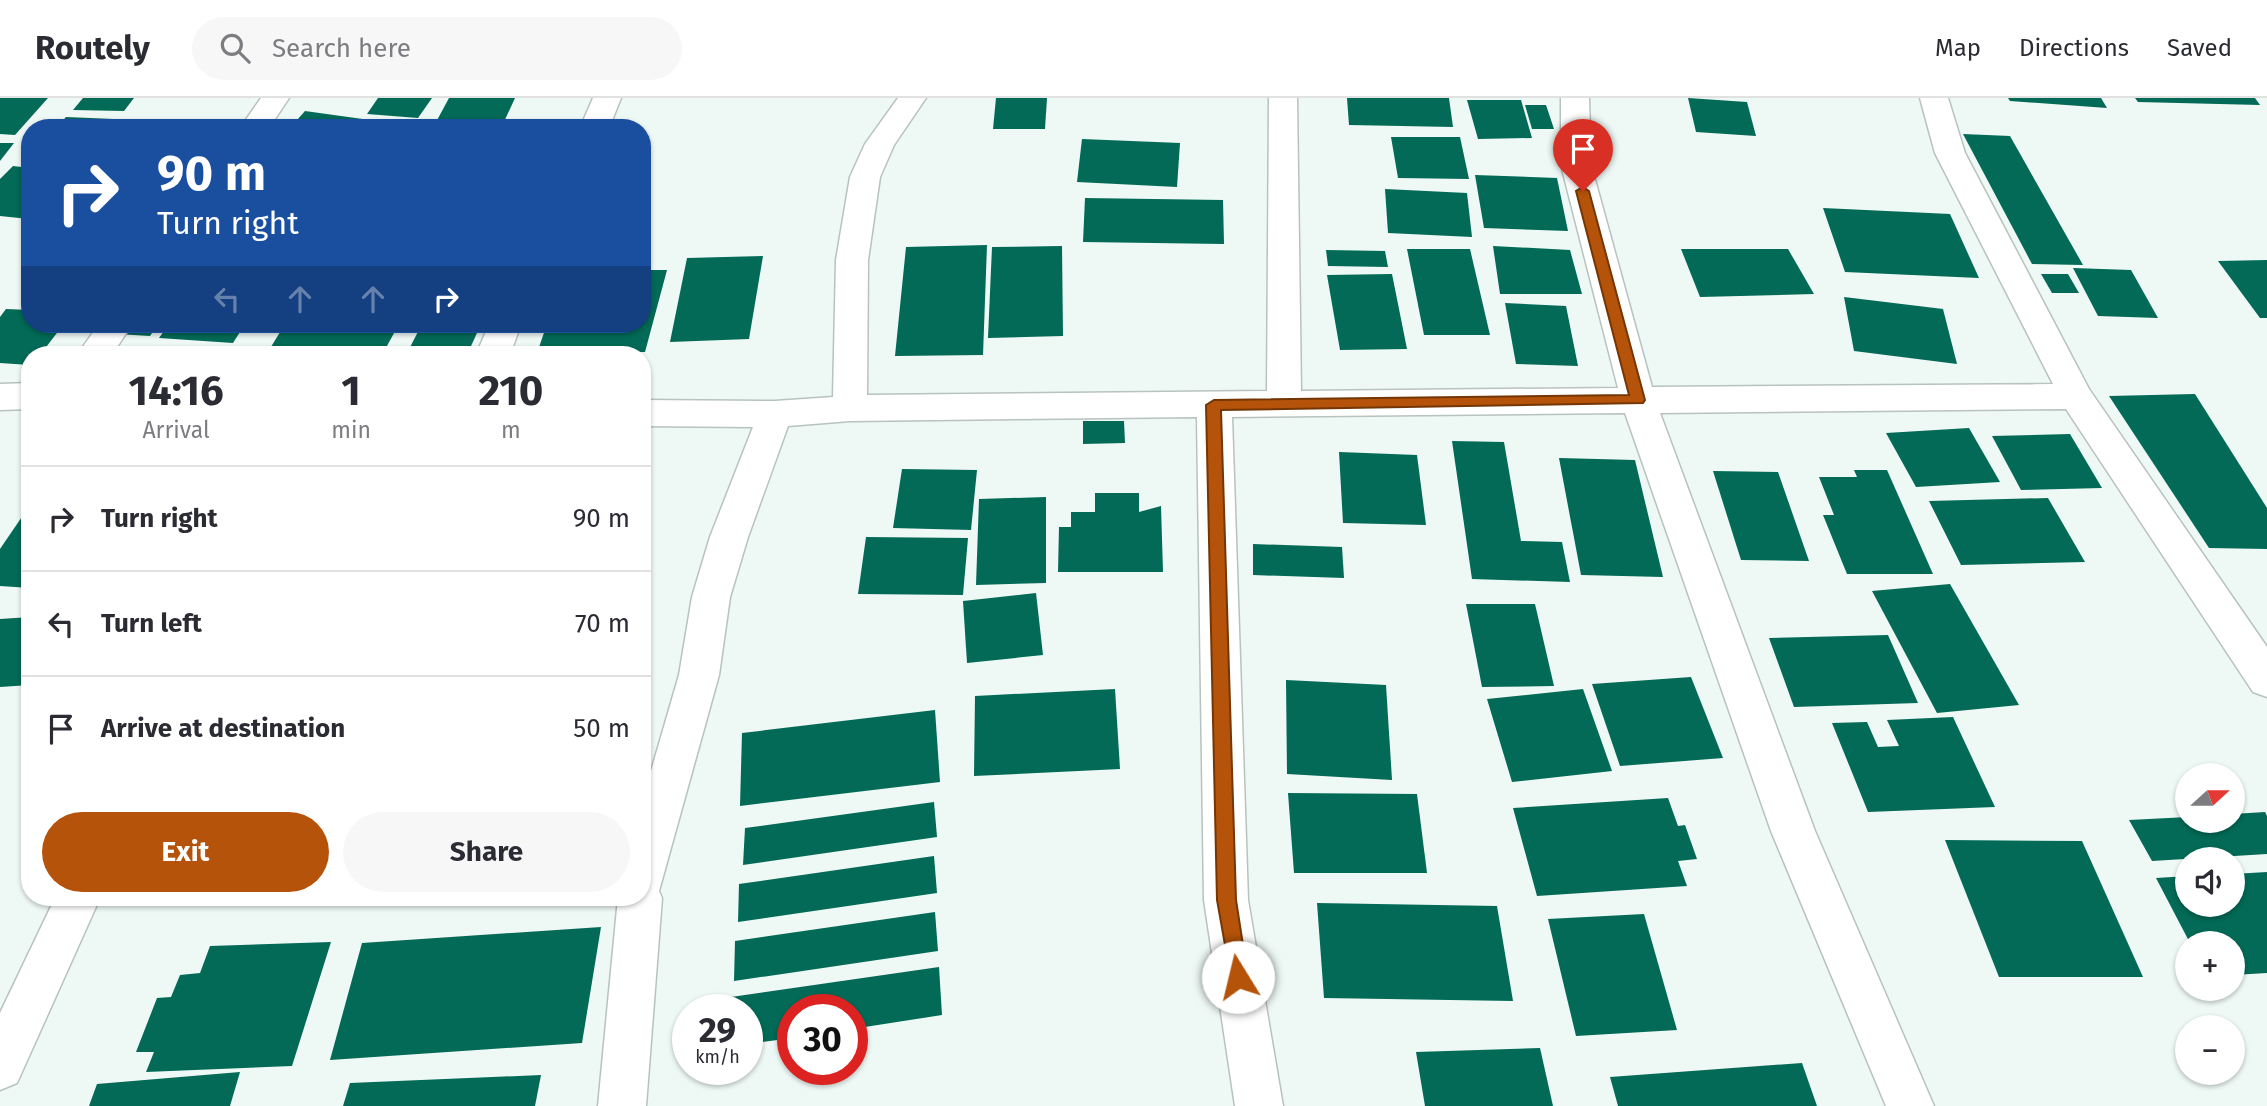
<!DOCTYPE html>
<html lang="en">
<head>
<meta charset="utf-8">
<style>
	body { margin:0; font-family:"Fira Sans",sans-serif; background:#f7f7f7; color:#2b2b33; height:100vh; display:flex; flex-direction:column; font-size:26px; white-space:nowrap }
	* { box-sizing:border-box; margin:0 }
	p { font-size:23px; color:#7c7c81 }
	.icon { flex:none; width:38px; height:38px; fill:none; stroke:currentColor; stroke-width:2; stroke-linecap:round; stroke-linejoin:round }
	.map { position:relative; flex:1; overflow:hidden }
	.drawer { position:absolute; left:21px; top:248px; width:630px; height:560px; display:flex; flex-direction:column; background:#fff; border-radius:28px; box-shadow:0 2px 5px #0004 }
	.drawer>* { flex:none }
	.top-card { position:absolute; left:21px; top:21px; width:630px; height:214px; border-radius:28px; box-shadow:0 2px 5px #0004; background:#1a4fa0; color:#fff; overflow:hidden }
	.needle { width:46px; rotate:69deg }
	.buttons { position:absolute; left:2175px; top:665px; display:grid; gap:14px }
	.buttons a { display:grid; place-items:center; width:70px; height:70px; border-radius:50%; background:#fff; box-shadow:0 2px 5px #0004; font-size:35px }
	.speed { position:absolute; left:672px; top:896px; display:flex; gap:14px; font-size:35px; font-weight:700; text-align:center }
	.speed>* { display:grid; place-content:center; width:91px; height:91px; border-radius:50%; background:#fff; box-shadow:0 2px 5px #0004; line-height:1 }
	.speed small { font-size:18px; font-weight:400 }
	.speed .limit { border:10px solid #d22; background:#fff; color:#111 }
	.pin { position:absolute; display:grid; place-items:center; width:60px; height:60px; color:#fff; margin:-72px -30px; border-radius:50% 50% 50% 0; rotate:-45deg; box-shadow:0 0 7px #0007 }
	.pin .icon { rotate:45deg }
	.me { position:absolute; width:77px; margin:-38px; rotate:351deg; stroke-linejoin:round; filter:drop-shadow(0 0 5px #0008) }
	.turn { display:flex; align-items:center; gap:24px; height:147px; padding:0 21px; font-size:32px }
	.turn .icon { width:91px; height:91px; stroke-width:2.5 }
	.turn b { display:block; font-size:49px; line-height:60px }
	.lanes { display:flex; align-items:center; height:66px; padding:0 21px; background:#0003; justify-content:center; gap:35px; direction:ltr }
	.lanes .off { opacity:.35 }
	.eta { display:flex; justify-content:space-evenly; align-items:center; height:119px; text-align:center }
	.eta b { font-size:42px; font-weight:700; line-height:49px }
	.cta { display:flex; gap:14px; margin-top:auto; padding:14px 21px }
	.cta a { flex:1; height:80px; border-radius:42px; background:#b45309; color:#fff; font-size:28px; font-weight:700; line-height:80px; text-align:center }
	.cta a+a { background:#f7f7f7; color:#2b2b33 }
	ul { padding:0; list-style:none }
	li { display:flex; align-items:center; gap:21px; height:105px; padding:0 21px; border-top:2px solid #e1e1e2 }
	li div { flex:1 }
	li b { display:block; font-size:26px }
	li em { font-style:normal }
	header { display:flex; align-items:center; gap:42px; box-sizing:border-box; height:98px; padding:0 35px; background:#fff; border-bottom:2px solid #e1e1e2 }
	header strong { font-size:33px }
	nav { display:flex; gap:38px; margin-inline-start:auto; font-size:24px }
	.search { width:490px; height:63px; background:#f7f7f7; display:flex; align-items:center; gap:18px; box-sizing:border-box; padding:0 24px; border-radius:38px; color:#7c7c81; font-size:26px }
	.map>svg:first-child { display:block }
</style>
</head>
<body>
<header>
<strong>Routely</strong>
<div class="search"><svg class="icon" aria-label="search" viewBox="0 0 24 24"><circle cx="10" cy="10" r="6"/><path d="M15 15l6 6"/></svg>Search here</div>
<nav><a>Map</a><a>Directions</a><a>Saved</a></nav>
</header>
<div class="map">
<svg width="2267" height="1008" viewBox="0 0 2267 1008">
	<rect width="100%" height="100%" fill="#eef8f4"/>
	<g fill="#026a56">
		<polygon points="0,0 48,0 15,37 0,36"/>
		<polygon points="83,0 134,0 124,13 73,12"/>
		<polygon points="378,0 432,0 418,20 367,16"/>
		<polygon points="449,0 515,0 503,26 435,26"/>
		<polygon points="996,0 1047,0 1045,31 993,31"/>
		<polygon points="1347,0 1449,0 1453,29 1349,27"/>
		<polygon points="1688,0 1747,4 1756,38 1696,34"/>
		<polygon points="2008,0 2101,0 2107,10 2010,3"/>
		<polygon points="2135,0 2255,0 2260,7 2138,4"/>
		<polygon points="1467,2 1521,2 1532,40 1478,41"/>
		<polygon points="1525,7 1546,7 1554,31 1532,31"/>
		<polygon points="305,13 413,28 413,30 290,30"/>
		<polygon points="66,19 137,22 131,30 56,30"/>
		<polygon points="1963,36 2010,38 2083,167 2032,166"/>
		<polygon points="1391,39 1460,39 1469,81 1398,80"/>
		<polygon points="1082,41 1180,45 1177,89 1077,84"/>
		<polygon points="0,45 14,45 0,63"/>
		<polygon points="13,68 30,70 29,121 0,118 0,81"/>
		<polygon points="1475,77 1557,80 1568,133 1484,130"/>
		<polygon points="1385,91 1467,95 1472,139 1388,135"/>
		<polygon points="1085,100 1223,102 1224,146 1083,144"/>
		<polygon points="1823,110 1950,116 1979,180 1845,174"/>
		<polygon points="987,147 983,257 895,258 906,149"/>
		<polygon points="1062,148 1063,238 988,240 992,149"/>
		<polygon points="1493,148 1570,152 1582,196 1500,196"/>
		<polygon points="1407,151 1470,151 1490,237 1424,237"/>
		<polygon points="1681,151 1788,151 1814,196 1700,199"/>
		<polygon points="1326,152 1385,153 1388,169 1328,168"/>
		<polygon points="763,158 749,241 670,244 687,160"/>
		<polygon points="2267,162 2267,220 2260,220 2218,163"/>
		<polygon points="2073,170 2131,172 2158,220 2098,218"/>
		<polygon points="642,172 667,172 645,254 537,255 547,226 642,226"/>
		<polygon points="1392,176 1407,251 1340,252 1327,177"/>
		<polygon points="2041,176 2068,176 2079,195 2052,195"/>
		<polygon points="1844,199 1943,211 1957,266 1854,253"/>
		<polygon points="1505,205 1566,208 1578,268 1516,266"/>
		<polygon points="6,211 30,212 30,226 49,226 45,230 60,231 40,257 30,257 30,267 0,265 0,219"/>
		<polygon points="125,226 158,226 150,238 117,236"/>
		<polygon points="169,226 245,226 233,245 159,240"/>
		<polygon points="285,226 399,226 382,257 266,257"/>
		<polygon points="422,226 481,226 467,257 406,257"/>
		<polygon points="2195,296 2267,410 2267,451 2209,450 2109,298"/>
		<polygon points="1083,323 1124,323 1125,345 1083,346"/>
		<polygon points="1969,330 2000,384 1916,389 1886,335"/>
		<polygon points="2070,336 2102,390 2021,392 1992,338"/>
		<polygon points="1452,343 1504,344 1521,443 1562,444 1570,484 1472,481"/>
		<polygon points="1339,354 1417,357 1426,427 1343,425"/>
		<polygon points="1559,360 1635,362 1663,479 1581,477"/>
		<polygon points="902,371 977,372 971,432 893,430"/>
		<polygon points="1854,372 1887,372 1933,476 1847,476 1823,417 1834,417 1819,379 1857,379"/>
		<polygon points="1713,373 1778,374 1809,463 1741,462"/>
		<polygon points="1095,395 1139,395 1139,414 1161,408 1163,474 1058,474 1059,429 1071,429 1071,414 1095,414"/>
		<polygon points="1046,399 1046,485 976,487 979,401"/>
		<polygon points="2048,400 2085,464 1961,467 1929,403"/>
		<polygon points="30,407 30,490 0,488 0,451"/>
		<polygon points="866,439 968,440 963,497 858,496"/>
		<polygon points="1253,446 1342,449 1344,480 1253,477"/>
		<polygon points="1950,486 2019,607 1937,615 1872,493"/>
		<polygon points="1036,495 1043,557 967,565 963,503"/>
		<polygon points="1466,506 1535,506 1554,588 1482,589"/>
		<polygon points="30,519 30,587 0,589 0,521"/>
		<polygon points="1888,537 1918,605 1794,609 1769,540"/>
		<polygon points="1691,579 1723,660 1620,668 1592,586"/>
		<polygon points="1286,582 1386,587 1392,682 1287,676"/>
		<polygon points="1115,591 1120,671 974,678 975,598"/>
		<polygon points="1583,591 1612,673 1512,684 1487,601"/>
		<polygon points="935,612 940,684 740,708 742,635"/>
		<polygon points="1953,619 1995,709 1868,714 1832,625 1867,624 1878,649 1899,648 1887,622"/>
		<polygon points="1288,695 1417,696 1427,775 1294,775"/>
		<polygon points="1668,700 1678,728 1685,727 1697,761 1678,763 1687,788 1537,798 1513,710"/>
		<polygon points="934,704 937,739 743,767 745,730"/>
		<polygon points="2265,714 2267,718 2267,756 2152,763 2129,722 2188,719 2188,723 2233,723 2233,716"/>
		<polygon points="1945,742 2082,743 2143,879 1999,879"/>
		<polygon points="934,758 937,795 738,824 739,786"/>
		<polygon points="2267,774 2267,875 2233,877 2233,845 2190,845 2156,780 2188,778 2188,807 2233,807 2233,776"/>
		<polygon points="1317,805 1497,808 1513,903 1324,900"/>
		<polygon points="935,814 938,853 734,883 735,843"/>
		<polygon points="1644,816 1677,932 1576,938 1548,821"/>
		<polygon points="601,829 582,945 330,962 362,845"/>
		<polygon points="331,844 292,968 146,974 154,954 136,954 157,900 171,899 180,877 200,875 210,848"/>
		<polygon points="939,869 942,917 852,931 852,912 793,912 793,940 747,946 747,912 723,912 731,899"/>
		<polygon points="1540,950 1553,1008 1425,1008 1416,954"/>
		<polygon points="1802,965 1817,1008 1618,1008 1610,979"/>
		<polygon points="240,974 230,1008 89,1008 97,986"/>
		<polygon points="541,977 535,1008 343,1008 350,985"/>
	</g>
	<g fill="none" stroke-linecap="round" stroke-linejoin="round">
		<defs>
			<g id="street">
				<polygon points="261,0 289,0 269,30 240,30"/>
				<polygon points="593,0 621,0 609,30 580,30"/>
				<polygon points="898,0 926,0 894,47 880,79 868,162 867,297 1267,293 1269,0 1297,0 1301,293 1618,290 1561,67 1561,0 1589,0 1591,67 1652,289 2053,286 1935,55 1920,0 1948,0 1965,55 2089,291 2267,549 2267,599 2253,594 2066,311 1660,315 1815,733 1934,1008 1886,1008 1771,733 1625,315 1232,319 1248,802 1283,1008 1235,1008 1204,802 1197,319 850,323 788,328 748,439 730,499 719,577 659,793 662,800 646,1008 598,1008 618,800 642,800 642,704 679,577 692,499 710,439 753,329 642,328 642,302 775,303 833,299 836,162 850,79 865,46"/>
				<polygon points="99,226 132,226 112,257 77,257"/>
				<polygon points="489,226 521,226 510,257 476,257"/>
				<polygon points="30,285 30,311 0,312 0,286"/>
				<polygon points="55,800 100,800 17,985 0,992 0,915"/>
			</g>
		</defs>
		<use href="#street" stroke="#b8c2bf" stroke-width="3"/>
		<use href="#street" fill="#fff" fill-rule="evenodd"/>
	</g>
	<polygon fill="#b45309" stroke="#753606" stroke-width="2" points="1583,89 1589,93 1645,302 1643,305 1221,312 1236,802 1248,879 1245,886 1238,889 1232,886 1217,802 1206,307 1214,302 1629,297 1576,93"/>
</svg>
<div class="buttons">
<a><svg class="needle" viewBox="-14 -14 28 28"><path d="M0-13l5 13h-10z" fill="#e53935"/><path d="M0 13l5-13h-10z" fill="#7c7c81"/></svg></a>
<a><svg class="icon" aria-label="sound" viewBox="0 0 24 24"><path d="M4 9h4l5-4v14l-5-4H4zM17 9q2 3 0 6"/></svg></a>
<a>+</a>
<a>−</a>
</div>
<div class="speed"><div>29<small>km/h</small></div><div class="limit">30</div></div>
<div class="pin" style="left:1583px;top:93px;background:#d93025"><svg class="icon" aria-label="arrive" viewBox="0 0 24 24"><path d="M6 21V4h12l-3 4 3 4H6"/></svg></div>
<svg class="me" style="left:1238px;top:879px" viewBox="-20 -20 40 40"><circle r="19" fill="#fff"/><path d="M0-13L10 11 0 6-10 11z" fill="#b45309"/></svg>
<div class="top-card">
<div class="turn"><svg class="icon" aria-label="right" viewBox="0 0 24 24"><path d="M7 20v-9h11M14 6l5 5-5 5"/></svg><div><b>90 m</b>Turn right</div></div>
<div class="lanes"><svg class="icon off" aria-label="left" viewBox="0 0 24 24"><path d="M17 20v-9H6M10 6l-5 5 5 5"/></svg><svg class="icon off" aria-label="ahead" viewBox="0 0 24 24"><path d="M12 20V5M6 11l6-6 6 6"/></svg><svg class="icon off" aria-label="ahead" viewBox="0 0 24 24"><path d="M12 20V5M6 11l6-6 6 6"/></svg><svg class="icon" aria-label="right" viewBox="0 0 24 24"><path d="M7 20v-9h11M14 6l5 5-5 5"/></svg></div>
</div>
<section class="drawer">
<div class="eta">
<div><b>14:16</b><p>Arrival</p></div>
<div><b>1</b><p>min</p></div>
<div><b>210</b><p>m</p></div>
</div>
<ul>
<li><svg class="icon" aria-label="right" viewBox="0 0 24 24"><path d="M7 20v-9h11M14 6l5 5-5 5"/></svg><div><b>Turn right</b></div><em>90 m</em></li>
<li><svg class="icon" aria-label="left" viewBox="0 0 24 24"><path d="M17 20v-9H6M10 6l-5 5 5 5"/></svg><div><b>Turn left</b></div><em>70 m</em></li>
<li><svg class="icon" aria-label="arrive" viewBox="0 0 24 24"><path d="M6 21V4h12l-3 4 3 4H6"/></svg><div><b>Arrive at destination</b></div><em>50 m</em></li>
</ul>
<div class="cta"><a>Exit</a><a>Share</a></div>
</section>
</div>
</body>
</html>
